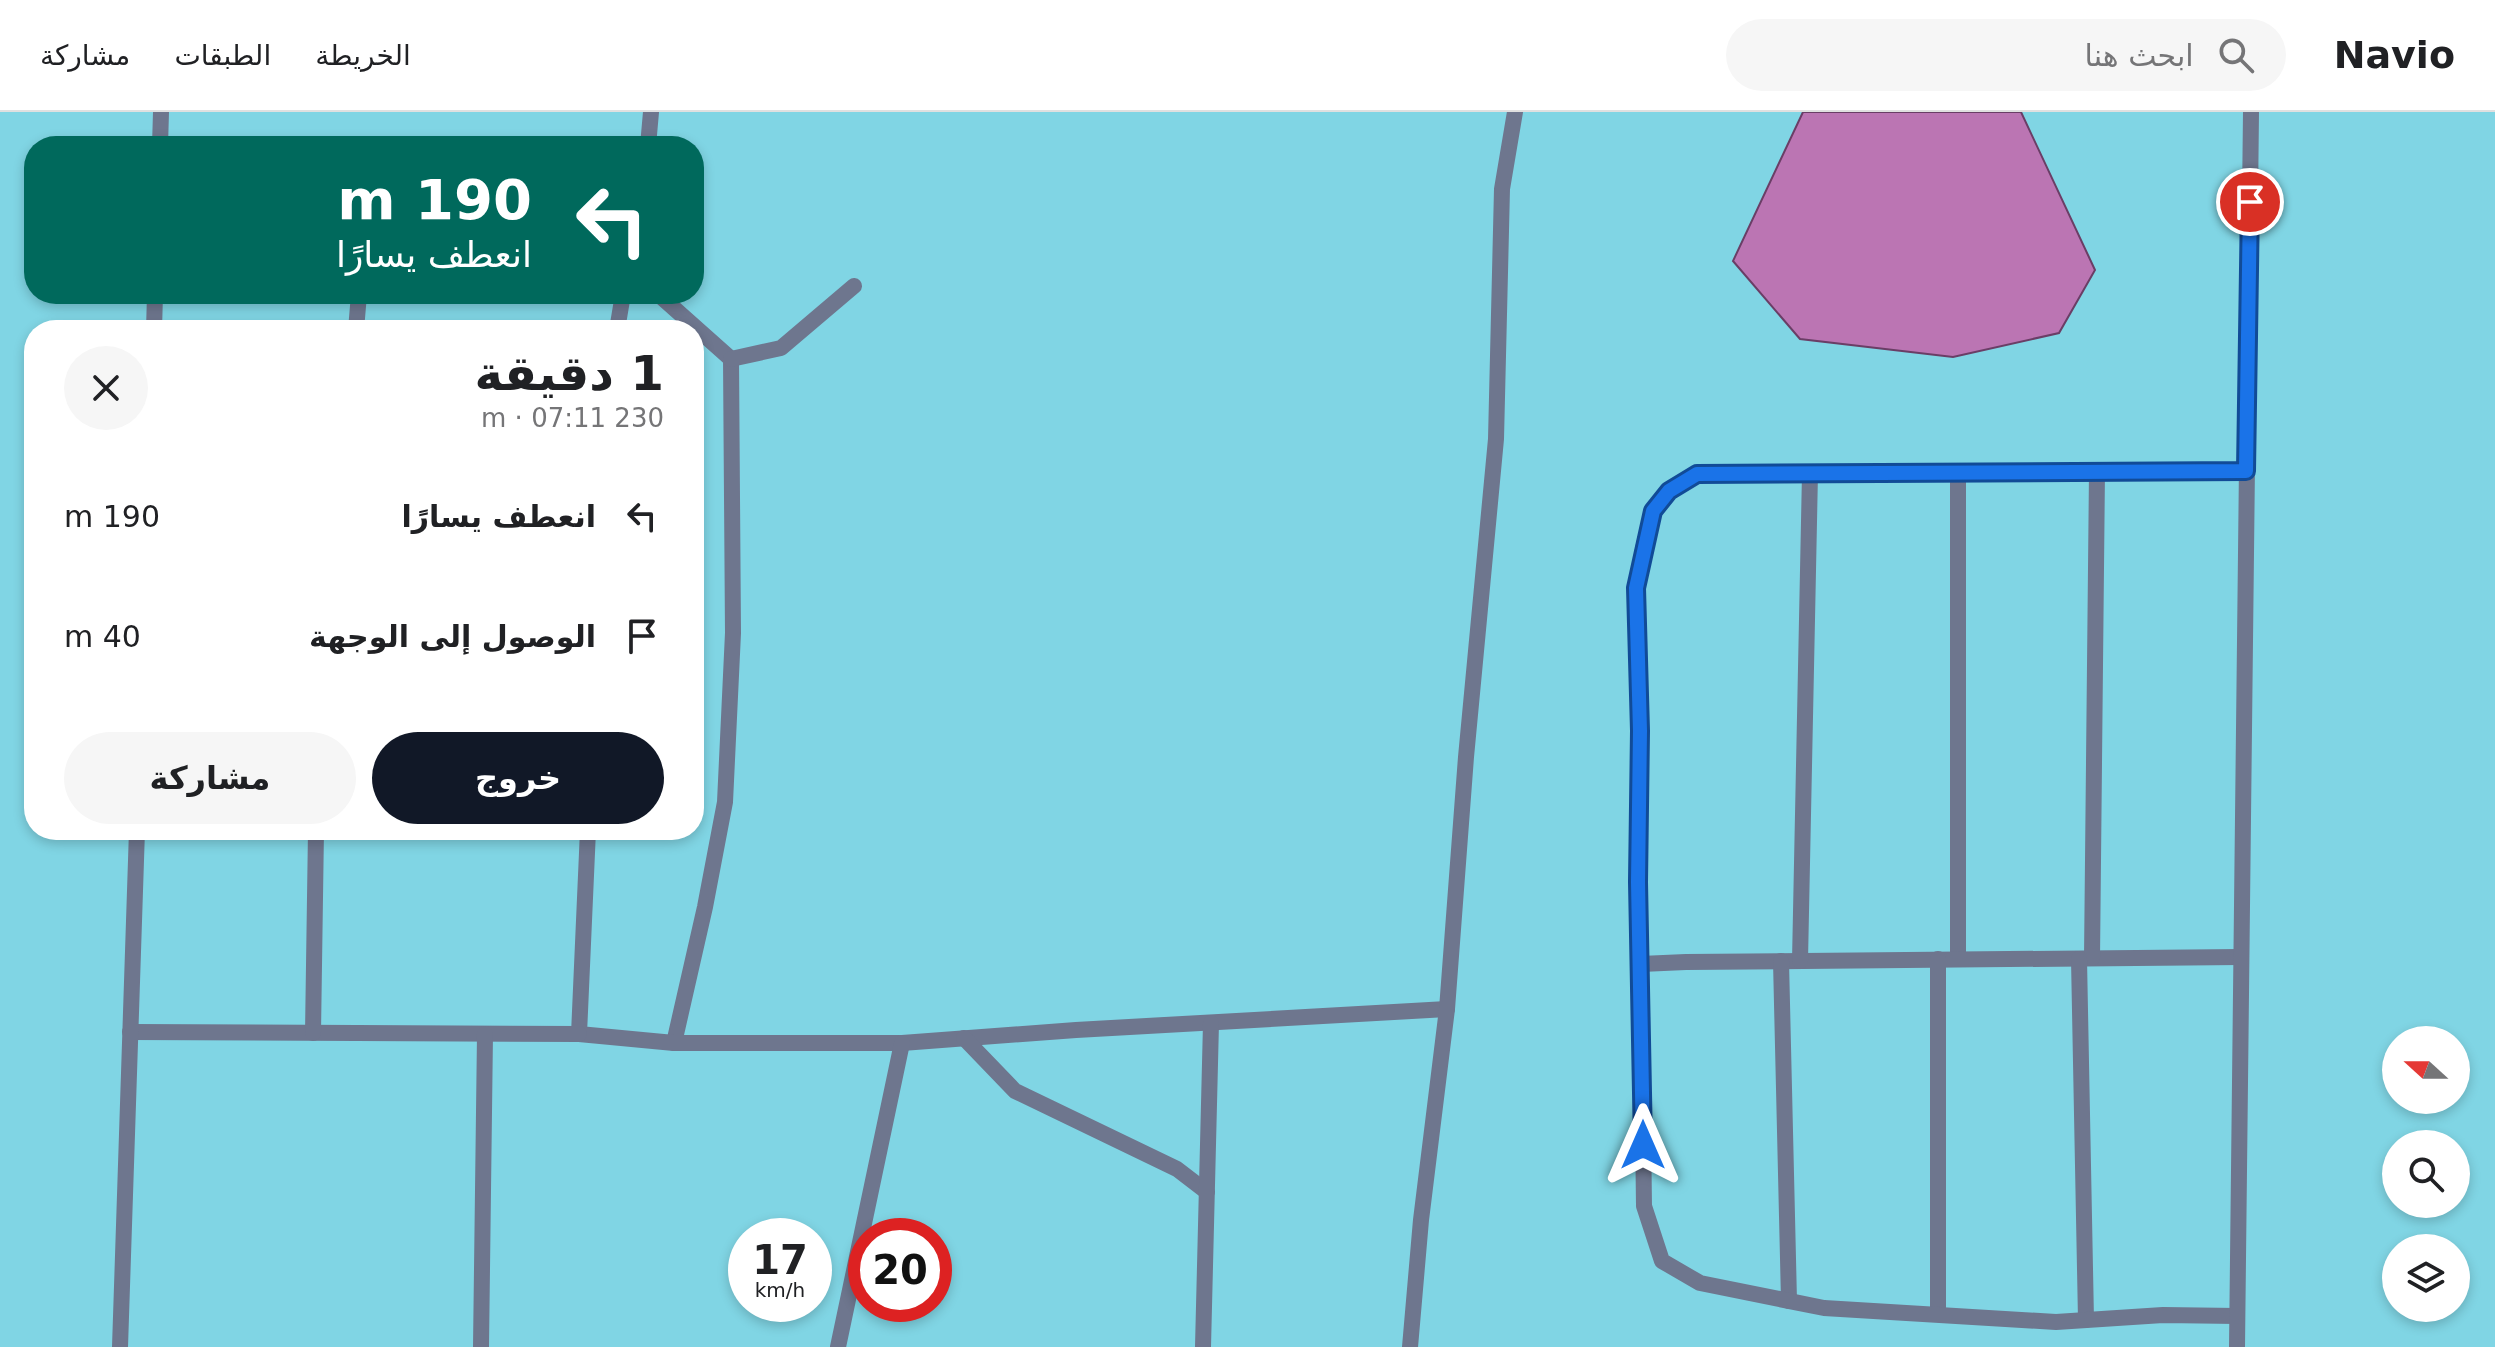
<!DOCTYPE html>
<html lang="ar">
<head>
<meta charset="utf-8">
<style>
	body { margin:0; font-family:"DejaVu Sans",Cairo,sans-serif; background:#f6f6f6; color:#202124; direction:rtl; height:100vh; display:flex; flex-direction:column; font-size:30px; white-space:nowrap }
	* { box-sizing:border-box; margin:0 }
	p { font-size:26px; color:#757577 }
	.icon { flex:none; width:44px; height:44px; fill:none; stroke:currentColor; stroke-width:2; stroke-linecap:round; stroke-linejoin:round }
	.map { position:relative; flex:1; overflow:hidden; direction:ltr }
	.side { position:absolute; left:24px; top:208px; width:680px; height:520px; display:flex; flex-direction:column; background:#fff; border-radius:32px; box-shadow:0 4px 12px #0003; direction:rtl }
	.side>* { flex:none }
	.banner { position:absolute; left:24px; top:24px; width:680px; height:168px; border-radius:32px; box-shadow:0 4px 12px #0003; direction:rtl; background:#00695c; color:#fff; overflow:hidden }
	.needle { width:52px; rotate:291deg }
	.fabs { position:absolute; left:2382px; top:914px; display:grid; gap:16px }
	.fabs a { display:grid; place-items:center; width:88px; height:88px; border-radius:50%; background:#fff; box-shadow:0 4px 12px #0003; font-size:40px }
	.speed { position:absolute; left:728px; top:1106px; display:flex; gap:16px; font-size:40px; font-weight:700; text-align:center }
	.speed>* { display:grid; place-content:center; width:104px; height:104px; border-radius:50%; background:#fff; box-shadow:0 4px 12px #0003; line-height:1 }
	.speed small { font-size:20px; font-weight:400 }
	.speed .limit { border:12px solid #d22; background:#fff; color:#111 }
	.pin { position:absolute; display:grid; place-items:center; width:68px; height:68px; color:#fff; margin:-34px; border:4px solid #fff; border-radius:50%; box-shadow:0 2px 8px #0007 }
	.me { position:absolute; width:88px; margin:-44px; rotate:0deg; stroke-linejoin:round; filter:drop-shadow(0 0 6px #0008) }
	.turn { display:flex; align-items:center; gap:28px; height:168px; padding:0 40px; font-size:36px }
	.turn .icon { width:104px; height:104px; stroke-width:2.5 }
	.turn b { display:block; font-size:56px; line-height:68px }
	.round { display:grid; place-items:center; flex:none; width:84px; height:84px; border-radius:42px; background:#f6f6f6 }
	.summary { display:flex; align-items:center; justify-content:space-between; height:136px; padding:0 40px }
	h1 { font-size:48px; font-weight:600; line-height:60px }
	.cta { display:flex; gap:16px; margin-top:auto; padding:16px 40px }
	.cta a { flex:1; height:92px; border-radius:48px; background:#111827; color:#fff; font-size:32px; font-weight:600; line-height:92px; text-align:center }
	.cta a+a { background:#f6f6f6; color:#202124 }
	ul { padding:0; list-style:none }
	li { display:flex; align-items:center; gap:24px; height:120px; padding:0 40px }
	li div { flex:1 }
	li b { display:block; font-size:30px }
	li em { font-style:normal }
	header { display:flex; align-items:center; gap:48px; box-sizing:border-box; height:112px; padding:0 40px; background:#fff; border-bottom:2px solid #e0e0e0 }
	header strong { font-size:38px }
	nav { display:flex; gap:44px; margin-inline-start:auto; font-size:28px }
	.search { width:560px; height:72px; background:#f6f6f6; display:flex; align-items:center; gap:20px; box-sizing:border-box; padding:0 28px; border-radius:44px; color:#757577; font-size:30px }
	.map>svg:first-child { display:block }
</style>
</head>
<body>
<header>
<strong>Navio</strong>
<div class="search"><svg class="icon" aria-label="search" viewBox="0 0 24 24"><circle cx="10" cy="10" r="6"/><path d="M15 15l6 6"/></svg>ابحث هنا</div>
<nav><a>الخريطة</a><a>الطبقات</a><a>مشاركة</a></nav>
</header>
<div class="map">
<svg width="2495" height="1235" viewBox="0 0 2495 1235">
	<rect width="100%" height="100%" fill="#80d5e4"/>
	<polygon fill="#bb75b3" stroke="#6a3e66" stroke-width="2" points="1803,0 2021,0 2095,158 2059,221 1953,245 1800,227 1733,149"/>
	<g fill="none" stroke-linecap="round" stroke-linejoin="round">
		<g stroke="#6e768e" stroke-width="16">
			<polyline points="160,34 161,0"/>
			<polyline points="648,34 651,0"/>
			<polyline points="658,182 731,247 733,521 725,690 705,795 674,931"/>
			<polyline points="154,218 155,182"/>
			<polyline points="356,218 359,182"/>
			<polyline points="617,218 623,182"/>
			<polyline points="731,247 781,236 854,174"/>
			<polyline points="1958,360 1958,847"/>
			<polyline points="588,718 579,922 674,931 902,931 1076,918 1447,897"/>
			<path d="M2240 845 1686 850 1641 852C1638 775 1641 697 1640 620 1639 547 1627 472 1653 402 1660 382 1680 372 1697 362L2246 359"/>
			<polyline points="2092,846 2097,359"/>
			<polyline points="1938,847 1938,1202"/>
			<polyline points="2079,847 2086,1208"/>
			<polyline points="1781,849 1789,1189"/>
			<polyline points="1800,849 1810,361"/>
			<polyline points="1641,852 1644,1094 1662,1149 1700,1171 1824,1196 2056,1210 2163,1203 2237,1204"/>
			<polyline points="130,920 579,922"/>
			<polyline points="313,921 316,718"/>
			<polyline points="964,926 1015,979 1177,1057 1207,1080"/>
			<polyline points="120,1235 137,718"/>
			<polyline points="481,1235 485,922"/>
			<polyline points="838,1235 902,931"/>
			<polyline points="1203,1235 1211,911"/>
			<polyline points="1410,1235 1421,1108 1447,897 1466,645 1496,327 1502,77 1515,0"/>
		</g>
		<polyline stroke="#6e768e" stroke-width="16" points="2237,1235 2251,0"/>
	</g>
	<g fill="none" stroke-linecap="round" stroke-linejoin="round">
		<defs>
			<polyline id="route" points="1643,1033 1638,770 1640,619 1636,476 1653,399 1669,379 1697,362 2246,359 2250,90"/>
		</defs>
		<use href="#route" stroke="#114b97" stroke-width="20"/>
		<use href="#route" stroke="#1a73e8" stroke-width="14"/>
	</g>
</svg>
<div class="fabs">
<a><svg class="needle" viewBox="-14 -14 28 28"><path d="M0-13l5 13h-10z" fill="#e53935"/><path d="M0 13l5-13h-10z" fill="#757577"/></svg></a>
<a><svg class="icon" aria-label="search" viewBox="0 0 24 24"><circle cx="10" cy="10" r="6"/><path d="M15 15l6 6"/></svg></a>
<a><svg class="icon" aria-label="layers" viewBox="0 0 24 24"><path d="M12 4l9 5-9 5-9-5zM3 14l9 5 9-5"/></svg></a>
</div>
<div class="speed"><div>17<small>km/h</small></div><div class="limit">20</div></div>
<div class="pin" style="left:2250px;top:90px;background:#d93025"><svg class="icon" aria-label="arrive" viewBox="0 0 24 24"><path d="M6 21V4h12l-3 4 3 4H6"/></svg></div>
<svg class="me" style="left:1643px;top:1033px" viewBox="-20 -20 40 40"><path d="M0-17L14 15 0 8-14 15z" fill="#1a73e8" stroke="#fff" stroke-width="4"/></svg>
<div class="banner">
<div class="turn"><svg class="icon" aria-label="left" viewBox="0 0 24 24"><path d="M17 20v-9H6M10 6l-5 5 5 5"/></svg><div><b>190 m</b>انعطف يسارًا</div></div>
</div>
<section class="side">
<div class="summary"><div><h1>1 دقيقة</h1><p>230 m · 07:11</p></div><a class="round"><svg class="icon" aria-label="close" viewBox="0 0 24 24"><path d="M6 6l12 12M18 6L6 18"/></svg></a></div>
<ul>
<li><svg class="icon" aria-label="left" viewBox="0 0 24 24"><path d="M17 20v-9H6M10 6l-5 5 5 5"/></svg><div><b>انعطف يسارًا</b></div><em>190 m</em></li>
<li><svg class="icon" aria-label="arrive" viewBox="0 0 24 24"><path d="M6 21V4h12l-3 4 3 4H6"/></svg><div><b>الوصول إلى الوجهة</b></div><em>40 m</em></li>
</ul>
<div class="cta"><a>خروج</a><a>مشاركة</a></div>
</section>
</div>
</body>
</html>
